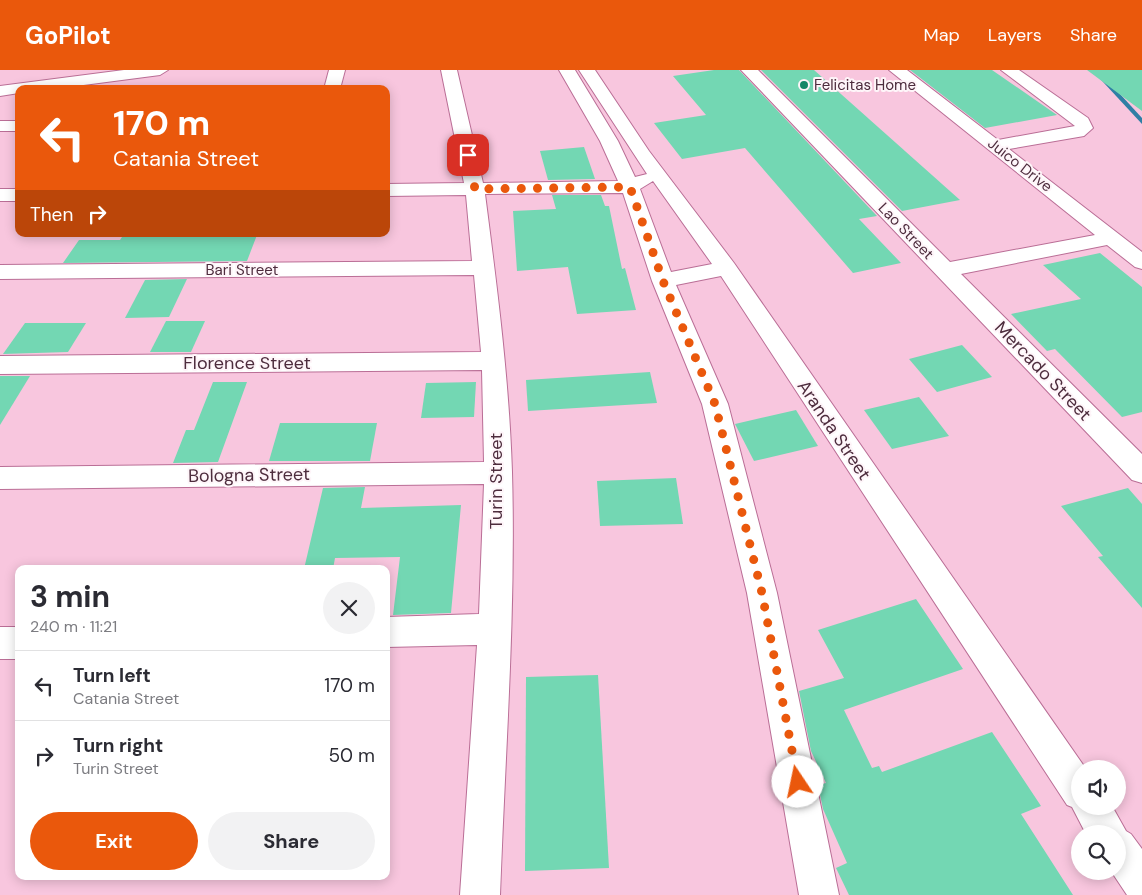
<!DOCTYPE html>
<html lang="en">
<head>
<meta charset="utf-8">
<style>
	body { margin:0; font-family:"DM Sans",sans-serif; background:#f2f2f3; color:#2b2b33; height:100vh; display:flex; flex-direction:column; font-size:19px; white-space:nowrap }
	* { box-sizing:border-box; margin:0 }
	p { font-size:16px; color:#7c7c81 }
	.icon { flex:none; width:28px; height:28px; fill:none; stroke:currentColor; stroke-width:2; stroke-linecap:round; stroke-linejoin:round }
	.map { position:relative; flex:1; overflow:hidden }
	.details { position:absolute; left:15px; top:495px; width:375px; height:315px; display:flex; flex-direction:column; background:#fff; border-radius:10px; box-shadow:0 2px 12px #0003 }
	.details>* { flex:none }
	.hud { position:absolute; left:15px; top:15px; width:375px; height:152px; border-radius:10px; box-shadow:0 2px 12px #0003; background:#ea580c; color:#fff; overflow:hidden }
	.buttons { position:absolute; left:1071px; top:690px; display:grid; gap:10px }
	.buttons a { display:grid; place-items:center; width:55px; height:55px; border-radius:50%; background:#fff; box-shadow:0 2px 12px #0003; font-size:25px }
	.pin { position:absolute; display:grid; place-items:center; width:42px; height:42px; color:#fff; margin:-21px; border-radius:10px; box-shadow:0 2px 8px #0006 }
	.me { position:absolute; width:55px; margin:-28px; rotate:349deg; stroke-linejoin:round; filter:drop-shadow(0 0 4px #0008) }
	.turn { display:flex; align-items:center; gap:18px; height:105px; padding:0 15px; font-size:22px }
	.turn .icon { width:65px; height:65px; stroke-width:2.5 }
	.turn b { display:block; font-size:35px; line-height:42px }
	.then { display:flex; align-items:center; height:48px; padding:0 15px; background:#0003; gap:10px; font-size:19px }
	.round { display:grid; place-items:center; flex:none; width:52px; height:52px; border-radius:26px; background:#f2f2f3 }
	.head { display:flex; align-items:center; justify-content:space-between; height:85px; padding:0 15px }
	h1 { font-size:30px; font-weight:700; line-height:38px }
	.primary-button { display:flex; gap:10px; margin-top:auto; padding:10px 15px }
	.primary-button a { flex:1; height:58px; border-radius:30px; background:#ea580c; color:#fff; font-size:20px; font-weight:700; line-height:58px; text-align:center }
	.primary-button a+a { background:#f2f2f3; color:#2b2b33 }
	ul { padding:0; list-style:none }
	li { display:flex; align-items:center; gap:15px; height:70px; padding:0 15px; border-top:1px solid #e1e1e2 }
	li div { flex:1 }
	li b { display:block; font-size:19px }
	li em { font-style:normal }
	header { display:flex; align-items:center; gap:30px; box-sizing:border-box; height:70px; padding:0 25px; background:#ea580c; color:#fff }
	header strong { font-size:24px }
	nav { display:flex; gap:28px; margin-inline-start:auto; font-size:18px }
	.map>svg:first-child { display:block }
</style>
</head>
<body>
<header>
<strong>GoPilot</strong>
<nav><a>Map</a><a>Layers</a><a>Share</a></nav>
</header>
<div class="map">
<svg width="1142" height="825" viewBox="0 0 1142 825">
	<rect width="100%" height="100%" fill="#f8c6de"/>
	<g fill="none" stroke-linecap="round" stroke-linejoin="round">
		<polygon fill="#2f7fa5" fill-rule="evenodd" points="1092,0 1098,0 1142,48 1142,54"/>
	</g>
	<g fill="#73d7b3">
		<polygon points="714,0 739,0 877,146 859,149 901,193 853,203 745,78 682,89 654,53 706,45 673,6"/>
		<polygon points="761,0 814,0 960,130 902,141"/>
		<polygon points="910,0 992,0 1057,45 985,58"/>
		<polygon points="1087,0 1142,0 1142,41"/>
		<polygon points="584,77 595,109 548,110 540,81"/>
		<polygon points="552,125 601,125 605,136 609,136 622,199 625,198 636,240 577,244 568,197 517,201 513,141 556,139"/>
		<polygon points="124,164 167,164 166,167 257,165 247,191 63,193 79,170 120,170"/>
		<polygon points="1100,183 1142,217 1142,342 1122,347 1055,279 1047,281 1011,244 1081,229 1043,195"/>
		<polygon points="187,209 169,247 125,248 145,210"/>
		<polygon points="166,251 205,251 191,282 150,282"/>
		<polygon points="25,253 86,253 68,282 3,284"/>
		<polygon points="962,275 992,307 937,322 909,289"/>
		<polygon points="650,302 657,333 528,341 526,310"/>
		<polygon points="0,306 30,306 0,355"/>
		<polygon points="213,312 247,312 218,392 173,393 186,360 194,360"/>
		<polygon points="476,312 474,347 421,348 426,313"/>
		<polygon points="919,327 949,366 892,379 864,340"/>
		<polygon points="796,340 818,376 754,391 735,354"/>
		<polygon points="280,353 377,353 370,391 269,391"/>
		<polygon points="676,408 683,454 600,456 597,411"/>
		<polygon points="365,417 361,438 461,435 451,543 393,545 400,487 335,488 333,499 304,499 323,418"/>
		<polygon points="1128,418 1142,434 1142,538 1098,487 1103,486 1061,436"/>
		<polygon points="916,529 963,599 844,640 872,698 879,696 882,702 992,662 1041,736 1021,744 1073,825 849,825 836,798 847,793 823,739 818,715 826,713 811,681 799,621 844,608 818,560"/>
		<polygon points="598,605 609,798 525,801 526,607"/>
	</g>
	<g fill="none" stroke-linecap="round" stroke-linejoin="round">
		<defs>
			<g id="street">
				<polygon points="124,0 168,0 160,5 53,19 19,19 19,23 0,26 0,16"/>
				<polygon points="329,0 345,0 340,19 324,19"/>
				<path d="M441 0H457L483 113 618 111 600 71 559 0H575L618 71 635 107 647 104 579 0H595L649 81 734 193 1086 699H1080V736H1112L1126 761 1131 764 1142 779V825H1127L1111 801H1118V764H1086L1072 737 1067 735 721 206 676 215 728 334 777 523 839 825H799L747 523 702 334 652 211 623 123 485 124C497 217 509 308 512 402 516 543 505 684 500 825H460L477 575 386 577V547L479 544 484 414 0 419V397L484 392 482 300 0 304V286L481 282 474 205 0 209V195L472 191 466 125 386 126V114L464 113ZM653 111 712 194 671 202 640 119Z"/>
				<polygon points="741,0 758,0 950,192 1095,165 889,0 907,0 998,70 1075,56 1001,0 1019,0 1088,48 1093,58 1084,66 1009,79 1142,182 1142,199 1135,197 1107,175 961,204 1142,384 1142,413 1132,410"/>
				<rect x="0" y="51" width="19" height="10"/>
				<rect x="0" y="119" width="19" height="12"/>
				<rect x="0" y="557" width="19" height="32"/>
			</g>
		</defs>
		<use href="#street" stroke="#ba6e96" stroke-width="2"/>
		<use href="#street" fill="#fff" fill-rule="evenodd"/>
	</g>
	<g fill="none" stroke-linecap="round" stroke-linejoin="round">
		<polyline stroke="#ea580c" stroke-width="9" stroke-dasharray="0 16.2" points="468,85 475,119 630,117 663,211 715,334 762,523 798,712"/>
	</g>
	<circle fill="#138767" stroke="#fef5f9" stroke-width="2" cx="804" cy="15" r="5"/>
	<g text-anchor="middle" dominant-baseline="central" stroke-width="4" stroke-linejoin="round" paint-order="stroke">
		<g font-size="15" fill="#4d2c3d" stroke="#fef5f9" text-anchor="start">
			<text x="814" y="15">Felicitas Home</text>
		</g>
		<g font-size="15" fill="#4d2c3d" stroke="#fef5f9">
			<text transform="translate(1020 95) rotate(38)">Juico Drive</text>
			<text transform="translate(906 161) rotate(46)">Lao Street</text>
			<text x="242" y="200">Bari Street</text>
		</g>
		<g font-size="18" fill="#4d2c3d" stroke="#fef5f9">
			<text x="247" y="293">Florence Street</text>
			<text transform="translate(1043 301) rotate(46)">Mercado Street</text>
			<text transform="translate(834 360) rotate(56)">Aranda Street</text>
			<text transform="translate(249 405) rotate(-1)">Bologna Street</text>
			<text transform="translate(496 411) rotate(-90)">Turin Street</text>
		</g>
	</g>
</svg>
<div class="buttons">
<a><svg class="icon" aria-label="sound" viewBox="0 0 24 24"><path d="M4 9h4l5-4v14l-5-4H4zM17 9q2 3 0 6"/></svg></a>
<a><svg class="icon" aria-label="search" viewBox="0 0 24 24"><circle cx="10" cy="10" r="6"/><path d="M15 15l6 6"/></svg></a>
</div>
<div class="pin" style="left:468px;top:85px;background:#d93025"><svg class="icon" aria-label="arrive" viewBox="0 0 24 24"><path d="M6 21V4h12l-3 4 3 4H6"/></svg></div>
<svg class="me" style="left:798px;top:712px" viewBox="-20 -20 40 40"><circle r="19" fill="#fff"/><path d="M0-13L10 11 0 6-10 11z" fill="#ea580c"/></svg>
<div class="hud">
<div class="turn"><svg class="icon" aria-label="left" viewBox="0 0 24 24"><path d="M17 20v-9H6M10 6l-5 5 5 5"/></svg><div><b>170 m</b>Catania Street</div></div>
<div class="then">Then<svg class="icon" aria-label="right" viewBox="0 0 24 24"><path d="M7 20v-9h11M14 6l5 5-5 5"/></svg></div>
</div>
<section class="details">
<div class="head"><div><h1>3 min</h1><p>240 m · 11:21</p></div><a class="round"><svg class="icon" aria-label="close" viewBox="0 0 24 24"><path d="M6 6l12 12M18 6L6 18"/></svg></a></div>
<ul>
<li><svg class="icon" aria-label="left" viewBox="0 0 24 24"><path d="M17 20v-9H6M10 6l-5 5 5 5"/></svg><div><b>Turn left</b><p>Catania Street</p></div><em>170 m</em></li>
<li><svg class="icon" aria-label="right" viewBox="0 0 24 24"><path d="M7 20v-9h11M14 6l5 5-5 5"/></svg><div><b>Turn right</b><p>Turin Street</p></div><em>50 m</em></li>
</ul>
<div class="primary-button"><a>Exit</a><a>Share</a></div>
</section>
</div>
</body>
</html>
